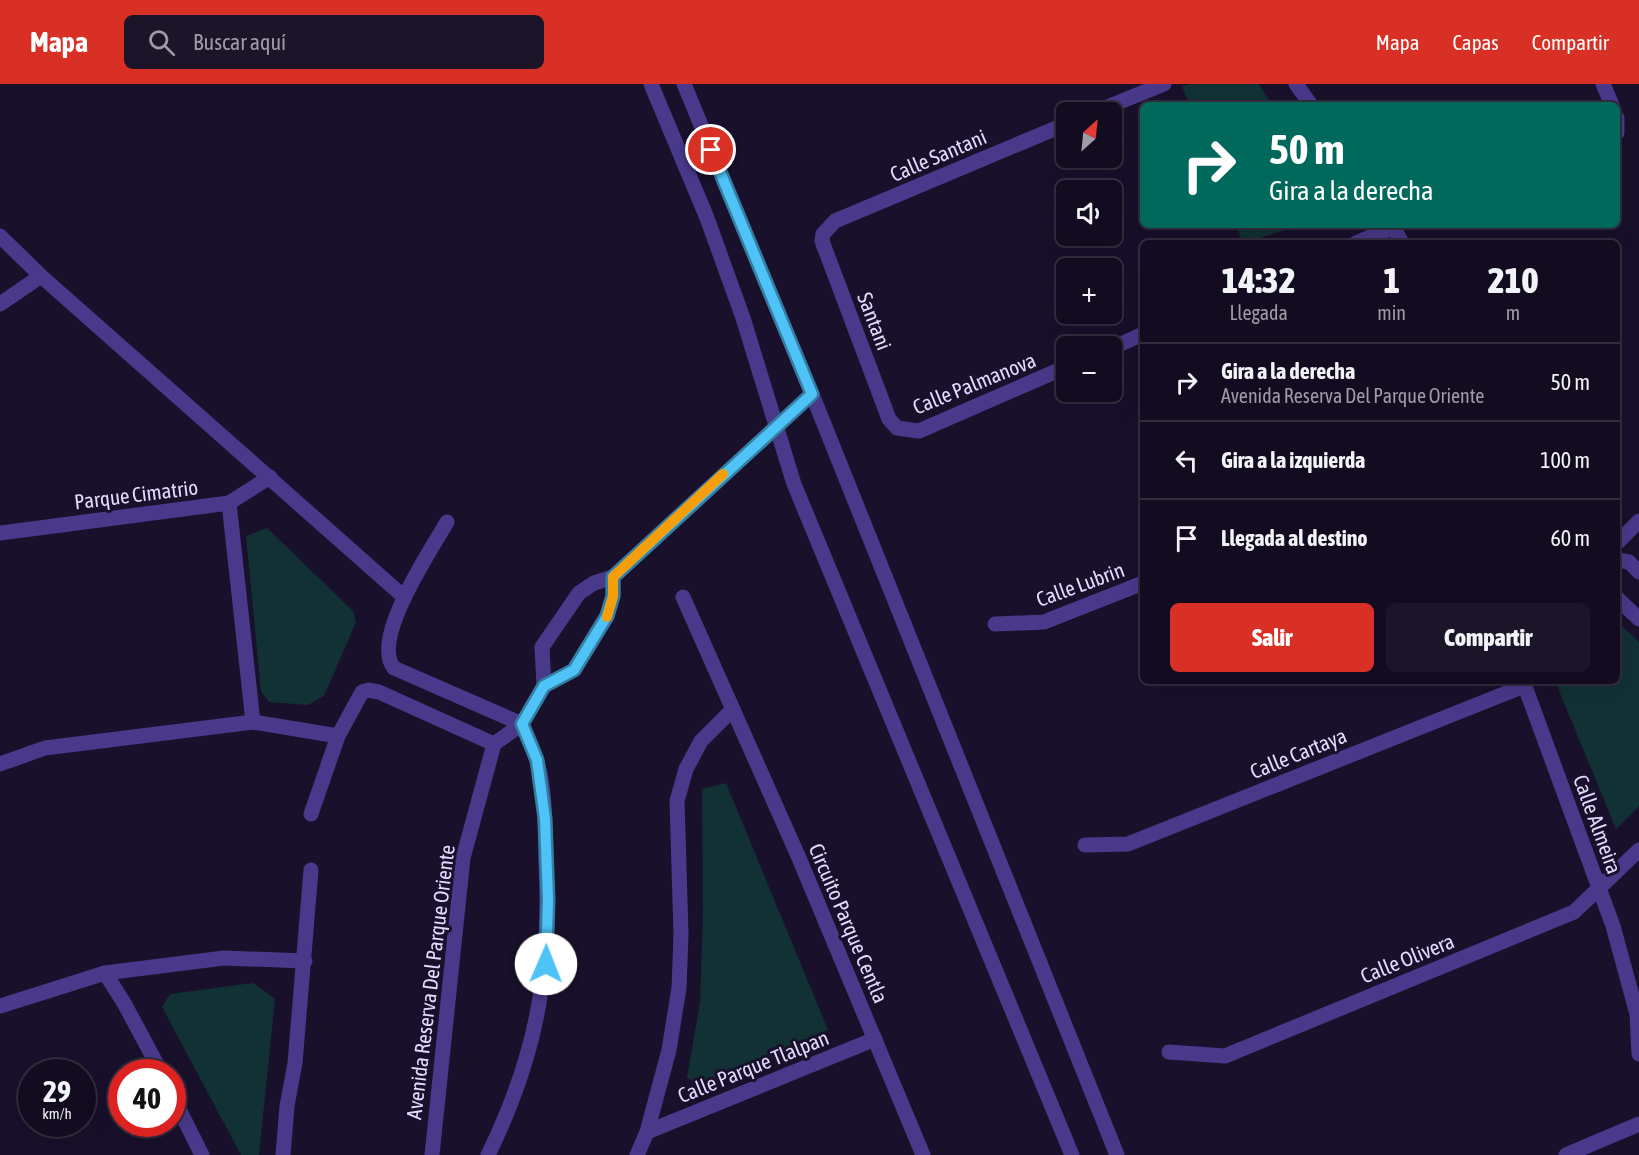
<!DOCTYPE html>
<html lang="es">
<head>
<meta charset="utf-8">
<style>
	body { margin:0; font-family:"Asap Condensed",sans-serif; background:#1c1529; color:#f1f3f6; height:100vh; display:flex; flex-direction:column; font-size:22px; white-space:nowrap }
	* { box-sizing:border-box; margin:0 }
	p { font-size:20px; color:#9d9ba5 }
	.icon { flex:none; width:33px; height:33px; fill:none; stroke:currentColor; stroke-width:2; stroke-linecap:round; stroke-linejoin:round }
	.map { position:relative; flex:1; overflow:hidden }
	.drawer { position:absolute; left:1140px; top:156px; width:480px; height:444px; display:flex; flex-direction:column; background:#130c20; border-radius:9px; box-shadow:0 6px 24px #0002,0 0 0 2px #322c3e }
	.drawer>* { flex:none }
	.hud { position:absolute; left:1140px; top:18px; width:480px; height:126px; border-radius:9px; box-shadow:0 6px 24px #0002,0 0 0 2px #322c3e; background:#00695c; color:#fff; overflow:hidden }
	.needle { width:39px; rotate:27deg }
	.fabs { position:absolute; left:1056px; top:18px; display:grid; gap:12px }
	.fabs a { display:grid; place-items:center; width:66px; height:66px; border-radius:9px; background:#130c20; box-shadow:0 6px 24px #0002,0 0 0 2px #322c3e; font-size:30px }
	.speed { position:absolute; left:18px; top:975px; display:flex; gap:12px; font-size:30px; font-weight:700; text-align:center }
	.speed>* { display:grid; place-content:center; width:78px; height:78px; border-radius:50%; background:#130c20; box-shadow:0 6px 24px #0002,0 0 0 2px #322c3e; line-height:1 }
	.speed small { font-size:15px; font-weight:400 }
	.speed .limit { border:9px solid #d22; background:#fff; color:#111 }
	.pin { position:absolute; display:grid; place-items:center; width:51px; height:51px; color:#fff; margin:-26px; border:3px solid #fff; border-radius:50%; box-shadow:0 2px 6px #0007 }
	.me { position:absolute; width:66px; margin:-33px; rotate:1deg; stroke-linejoin:round; filter:drop-shadow(0 0 4px #0008) }
	.turn { display:flex; align-items:center; gap:21px; height:126px; padding:0 30px; font-size:27px }
	.turn .icon { width:78px; height:78px; stroke-width:2.5 }
	.turn b { display:block; font-size:42px; line-height:51px }
	.eta { display:flex; justify-content:space-evenly; align-items:center; height:102px; text-align:center }
	.eta b { font-size:36px; font-weight:800; line-height:42px }
	.primary-button { display:flex; gap:12px; margin-top:auto; padding:12px 30px }
	.primary-button a { flex:1; height:69px; border-radius:9px; background:#d93025; color:#fff; font-size:24px; font-weight:800; line-height:69px; text-align:center }
	.primary-button a+a { background:#1c1529; color:#f1f3f6 }
	ul { padding:0; list-style:none }
	li { display:flex; align-items:center; gap:18px; height:78px; padding:0 30px; border-top:2px solid #322c3e }
	li div { flex:1 }
	li b { display:block; font-size:22px }
	li em { font-style:normal }
	header { display:flex; align-items:center; gap:36px; box-sizing:border-box; height:84px; padding:0 30px; background:#d93025; color:#fff }
	header strong { font-size:28px }
	nav { display:flex; gap:33px; margin-inline-start:auto; font-size:21px }
	.search { width:420px; height:54px; background:#1c1529; display:flex; align-items:center; gap:15px; box-sizing:border-box; padding:0 21px; border-radius:9px; color:#9d9ba5; font-size:22px }
	.map>svg:first-child { display:block }
</style>
</head>
<body>
<header>
<strong>Mapa</strong>
<div class="search"><svg class="icon" aria-label="search" viewBox="0 0 24 24"><circle cx="10" cy="10" r="6"/><path d="M15 15l6 6"/></svg>Buscar aquí</div>
<nav><a>Mapa</a><a>Capas</a><a>Compartir</a></nav>
</header>
<div class="map">
<svg width="1639" height="1071" viewBox="0 0 1639 1071">
	<rect width="100%" height="100%" fill="#19102b"/>
	<g fill="#123135">
		<polygon points="1191,0 1259,0 1272,21 1189,21 1182,2"/>
		<polygon points="1236,141 1302,141 1243,159"/>
		<polygon points="267,444 353,527 356,538 324,612 308,621 269,618 261,607 246,452"/>
		<polygon points="1617,537 1639,558 1639,722 1616,745 1555,597 1617,597"/>
		<polygon points="726,699 828,946 703,1006 687,993 700,919 703,830 702,705"/>
		<polygon points="253,899 275,915 259,1071 241,1071 162,923 170,910"/>
	</g>
	<g fill="none" stroke-linecap="round" stroke-linejoin="round">
		<g stroke="#49398b" stroke-width="15">
			<polyline points="651,0 707,134 743,234 794,400 1072,1071"/>
			<polyline points="684,0 812,310 1117,1071"/>
			<polyline points="1296,0 1311,21"/>
			<polyline points="1603,0 1612,21"/>
			<polyline points="1095,28 1164,0"/>
			<polyline points="1617,34 1617,49"/>
			<polyline points="1066,40 835,137 823,150 822,157 889,335 897,344 919,347 1066,283"/>
			<polyline points="1392,141 1402,159"/>
			<polyline points="0,152 41,192 404,513"/>
			<polyline points="1356,159 1399,141"/>
			<polyline points="0,220 41,192"/>
			<polyline points="1112,264 1143,250"/>
			<polyline points="229,419 253,638"/>
			<path d="M447 438C431 466 370 556 394 584L522 640"/>
			<polyline points="0,449 229,419 270,393"/>
			<polyline points="1617,459 1639,437"/>
			<polyline points="1617,476 1629,478 1639,488"/>
			<polyline points="683,513 799,774 923,1071"/>
			<polyline points="1617,514 1639,535"/>
			<polyline points="995,540 1044,538 1143,499"/>
			<polyline points="1523,597 1613,842 1637,930 1639,970"/>
			<polyline points="544,602 574,586 607,532 613,512 613,493"/>
			<polyline points="0,680 45,664 253,638 338,652"/>
			<polyline points="311,730 338,652 362,608 368,606 379,608 494,660"/>
			<polyline points="1085,761 1128,760 1524,602"/>
			<polyline points="105,889 124,919 161,988"/>
			<polyline points="0,922 105,889 224,874 305,877"/>
			<polyline points="1169,968 1225,972 1574,828 1639,766"/>
			<polyline points="172,1011 202,1071"/>
			<polyline points="647,1048 875,955"/>
			<polyline points="283,1071 287,1022 295,979 311,786"/>
			<polyline points="432,1071 463,774 494,660 522,640 544,602 542,563 579,509 594,499 613,493 812,310"/>
			<path d="M488 1071C537 971 551 889 546 778 545 747 546 704 536 674 532 662 527 651 522 640"/>
			<polyline points="637,1071 647,1048 669,966 679,904 681,850 677,717 686,685 701,657 733,625"/>
			<polyline points="1566,1071 1639,1040"/>
		</g>
	</g>
	<g fill="none" stroke-linecap="round" stroke-linejoin="round">
		<defs>
			<polyline id="route" points="546,880 548,816 545,735 537,676 522,640 544,602 574,586 607,532 613,512 613,493 812,310 711,66"/>
		</defs>
		<use href="#route" stroke="#337fa1" stroke-width="15"/>
		<use href="#route" stroke="#4fc3f7" stroke-width="10"/>
		<polyline stroke="#f59e0b" stroke-width="10" points="607,533 613,512 613,493 723,390"/>
	</g>
	<g text-anchor="middle" dominant-baseline="central" stroke-width="6" stroke-linejoin="round" paint-order="stroke">
		<g font-size="21" fill="#e4daff" stroke="#19102b">
			<text transform="translate(938 71) rotate(-23)">Calle Santani</text>
			<text transform="translate(875 237) rotate(69)">Santani</text>
			<text transform="translate(974 299) rotate(-22)">Calle Palmanova</text>
			<text transform="translate(136 410) rotate(-7)">Parque Cimatrio</text>
			<text transform="translate(1080 500) rotate(-20)">Calle Lubrin</text>
			<text transform="translate(1298 669) rotate(-22)">Calle Cartaya</text>
			<text transform="translate(1598 740) rotate(70)">Calle Almeira</text>
			<text transform="translate(849 839) rotate(67)">Circuito Parque Centla</text>
			<text transform="translate(1407 874) rotate(-22)">Calle Olivera</text>
			<text transform="translate(430 898) rotate(-83)">Avenida Reserva Del Parque Oriente</text>
			<text transform="translate(753 982) rotate(-22)">Calle Parque Tlalpan</text>
		</g>
	</g>
</svg>
<div class="fabs">
<a><svg class="needle" viewBox="-14 -14 28 28"><path d="M0-13l5 13h-10z" fill="#e53935"/><path d="M0 13l5-13h-10z" fill="#9d9ba5"/></svg></a>
<a><svg class="icon" aria-label="sound" viewBox="0 0 24 24"><path d="M4 9h4l5-4v14l-5-4H4zM17 9q2 3 0 6"/></svg></a>
<a>+</a>
<a>−</a>
</div>
<div class="speed"><div>29<small>km/h</small></div><div class="limit">40</div></div>
<div class="pin" style="left:711px;top:66px;background:#d93025"><svg class="icon" aria-label="arrive" viewBox="0 0 24 24"><path d="M6 21V4h12l-3 4 3 4H6"/></svg></div>
<svg class="me" style="left:546px;top:880px" viewBox="-20 -20 40 40"><circle r="19" fill="#fff"/><path d="M0-13L10 11 0 6-10 11z" fill="#4fc3f7"/></svg>
<div class="hud">
<div class="turn"><svg class="icon" aria-label="right" viewBox="0 0 24 24"><path d="M7 20v-9h11M14 6l5 5-5 5"/></svg><div><b>50 m</b>Gira a la derecha</div></div>
</div>
<section class="drawer">
<div class="eta">
<div><b>14:32</b><p>Llegada</p></div>
<div><b>1</b><p>min</p></div>
<div><b>210</b><p>m</p></div>
</div>
<ul>
<li><svg class="icon" aria-label="right" viewBox="0 0 24 24"><path d="M7 20v-9h11M14 6l5 5-5 5"/></svg><div><b>Gira a la derecha</b><p>Avenida Reserva Del Parque Oriente</p></div><em>50 m</em></li>
<li><svg class="icon" aria-label="left" viewBox="0 0 24 24"><path d="M17 20v-9H6M10 6l-5 5 5 5"/></svg><div><b>Gira a la izquierda</b></div><em>100 m</em></li>
<li><svg class="icon" aria-label="arrive" viewBox="0 0 24 24"><path d="M6 21V4h12l-3 4 3 4H6"/></svg><div><b>Llegada al destino</b></div><em>60 m</em></li>
</ul>
<div class="primary-button"><a>Salir</a><a>Compartir</a></div>
</section>
</div>
</body>
</html>
